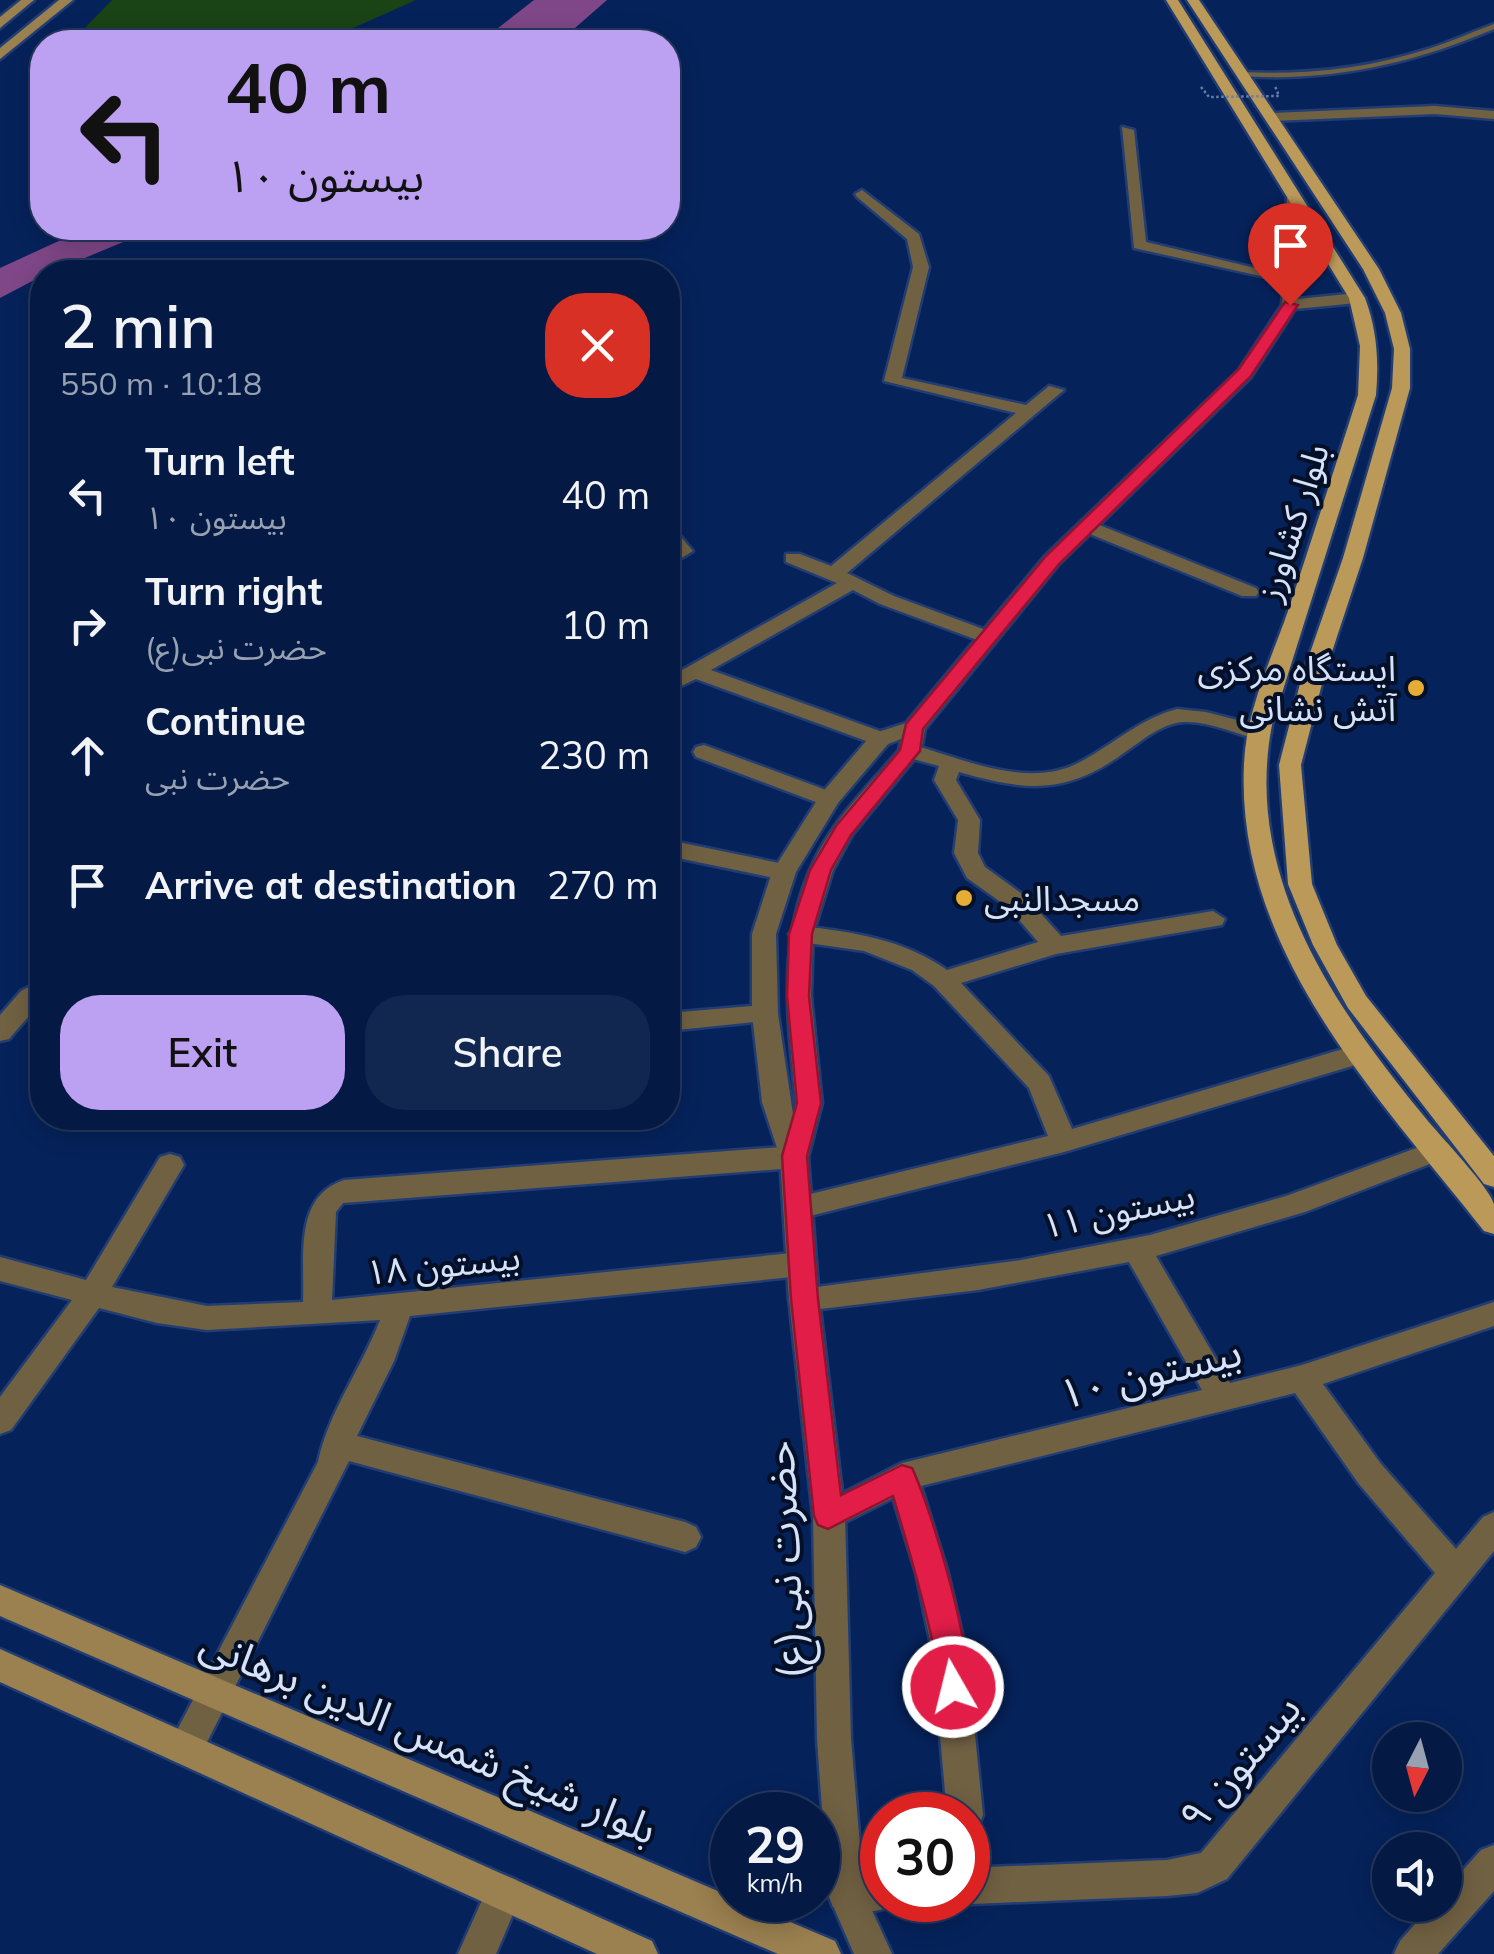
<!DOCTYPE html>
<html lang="en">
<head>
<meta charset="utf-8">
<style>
	body { margin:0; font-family:Mulish,"Noto Sans Arabic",sans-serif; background:#12274f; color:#f1f3f6; height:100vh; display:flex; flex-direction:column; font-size:38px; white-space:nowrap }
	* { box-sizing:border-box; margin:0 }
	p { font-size:32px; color:#97a1b2 }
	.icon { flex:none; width:55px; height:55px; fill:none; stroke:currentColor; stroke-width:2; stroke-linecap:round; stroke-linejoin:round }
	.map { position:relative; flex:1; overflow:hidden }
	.sheet { position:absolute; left:30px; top:260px; width:650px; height:870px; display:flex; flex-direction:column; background:#041a44; border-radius:40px; box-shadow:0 5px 25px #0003,0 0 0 2px #25385d }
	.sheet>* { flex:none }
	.guide { position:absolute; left:30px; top:30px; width:650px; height:210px; border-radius:40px; box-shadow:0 5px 25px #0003,0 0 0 2px #25385d; background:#bca0f2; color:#111; overflow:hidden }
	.needle { width:65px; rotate:186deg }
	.controls { position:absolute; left:1372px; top:1722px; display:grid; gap:20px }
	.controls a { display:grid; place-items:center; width:90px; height:90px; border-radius:50%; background:#041a44; box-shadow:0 5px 25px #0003,0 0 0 2px #25385d; font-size:50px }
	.speed { position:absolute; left:710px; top:1792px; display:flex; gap:20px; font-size:50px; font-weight:700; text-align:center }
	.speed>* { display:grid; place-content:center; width:130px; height:130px; border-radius:50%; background:#041a44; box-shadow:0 5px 25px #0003,0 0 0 2px #25385d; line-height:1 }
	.speed small { font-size:25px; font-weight:400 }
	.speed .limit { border:15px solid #d22; background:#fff; color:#111 }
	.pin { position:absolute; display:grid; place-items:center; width:85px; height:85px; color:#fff; margin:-102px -42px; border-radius:50% 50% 50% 0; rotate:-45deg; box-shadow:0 0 10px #0007 }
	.pin .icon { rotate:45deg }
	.me { position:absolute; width:110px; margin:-55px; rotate:352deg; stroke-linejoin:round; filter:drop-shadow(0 0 8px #0008) }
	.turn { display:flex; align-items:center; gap:35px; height:210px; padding:0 30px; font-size:45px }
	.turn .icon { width:130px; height:130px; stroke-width:2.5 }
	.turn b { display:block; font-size:70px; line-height:85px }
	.round { display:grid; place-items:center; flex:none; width:105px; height:105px; border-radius:40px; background:#12274f }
	.summary { display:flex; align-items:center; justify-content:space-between; height:170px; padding:0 30px }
	h1 { font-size:60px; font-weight:600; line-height:75px }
	.cta { display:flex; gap:20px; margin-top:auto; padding:20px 30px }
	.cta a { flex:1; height:115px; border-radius:40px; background:#bca0f2; color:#111; font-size:40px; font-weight:600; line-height:115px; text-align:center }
	.cta a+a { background:#12274f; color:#f1f3f6 }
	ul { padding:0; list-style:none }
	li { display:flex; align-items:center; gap:30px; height:130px; padding:0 30px }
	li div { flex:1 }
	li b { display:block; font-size:38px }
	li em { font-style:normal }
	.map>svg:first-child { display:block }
</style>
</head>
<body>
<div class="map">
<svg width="1494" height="1954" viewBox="0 0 1494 1954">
	<rect width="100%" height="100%" fill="#05225b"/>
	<polygon fill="#1a4316" points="112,0 416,0 351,29 296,42 71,42"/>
	<g fill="#7f4788">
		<polygon points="534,0 607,0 559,42 480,42"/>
		<polygon points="87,228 157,228 51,272 42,272 42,276 0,298 0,268"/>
	</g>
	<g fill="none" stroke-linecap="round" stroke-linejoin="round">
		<defs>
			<path id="service" d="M1494 24V29C1412 64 1330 82 1241 76L1237 74 1241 72C1305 75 1366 69 1428 49 1450 42 1472 32 1494 24Z"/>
			<g id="minor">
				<polygon points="1435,106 1494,111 1494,119 1435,114 1272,121 1265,117 1272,113"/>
				<polygon points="1122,127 1134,130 1146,242 1297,278 1297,284 1134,248"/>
				<polygon points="862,190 919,234 929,267 902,378 1026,405 1049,386 1064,390 847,573 894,596 994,633 997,637 994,641 980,641 880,604 853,590 711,670 888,734 891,739 888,744 880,746 696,679 668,692 668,678 837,583 786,562 786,554 800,554 831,566 1016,413 884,381 913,267 907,239 857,197 855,194"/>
				<polygon points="1087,520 1256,588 1259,592 1256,596 1242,596 1080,530 1077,526"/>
				<polygon points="668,528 675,530 693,551 668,566 668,552 671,550 668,545"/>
				<path d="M1177 709 1206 712 1268 728 1271 733 1260 740C1236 734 1209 721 1184 722 1163 723 1144 739 1128 750 1068 795 1029 792 959 772L956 780 980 820 978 853 985 867 1025 896 1061 936 1213 911 1225 919 1222 925 1056 954 961 983 1049 1076 1072 1129 1360 1044 1369 1047 1373 1054 1369 1061 1064 1152 798 1219 788 1216 784 1208 788 1200 798 1197 1048 1136 1029 1088 934 986 912 970 864 951 801 942 789 934 801 926C853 932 903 939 947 970L1038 942 1009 908 967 878 954 853 958 820 934 780 939 766 902 756 899 751 902 746 910 744C962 758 1029 791 1082 761 1115 743 1140 719 1177 709Z"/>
				<polygon points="704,745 837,794 840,799 837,804 821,804 696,757 693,752 696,747"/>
				<polygon points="668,840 784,864 796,872 784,880 668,856"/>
				<polygon points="42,980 42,1001 9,1039 0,1041 0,1015 21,991"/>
				<polygon points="765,1005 774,1008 778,1014 774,1020 668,1031 668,1013"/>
				<path d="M1438 1140 1448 1143 1452 1150 1448 1157 1305 1212 1156 1256 1230 1383 1302 1365 1494 1302V1326L1323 1384 1381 1464 1456 1549 1483 1517 1494 1512V1551L1227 1879 1197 1893 1167 1896 971 1904 957 1900H968V1815H947L933 1655 916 1573 893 1498 829 1530 818 1526 813 1516 818 1506 902 1463 1202 1390 1129 1262 978 1290 804 1311 794 1308 789 1299 794 1290 1021 1260 1150 1235 1286 1196ZM1295 1393 1359 1484 1435 1573 1201 1853 1167 1860 988 1867 981 1836 969 1831 978 1828 983 1815 967 1655 948 1573 921 1486Z"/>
				<path d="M794 1146 804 1150 808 1157 804 1164 794 1168 343 1203 336 1212 332 1300 802 1252 812 1256 816 1264 812 1272 802 1276 410 1316 394 1361 357 1436 685 1522 696 1527 701 1537 696 1547 685 1552 349 1461 198 1760 186 1765 174 1760 169 1748 174 1736 318 1462C328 1413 362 1367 380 1320L207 1330 157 1323 99 1308 11 1430 0 1434V1397L72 1300 0 1281V1257L86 1280 160 1157 170 1154 180 1157 184 1165 112 1287 207 1306 303 1302C305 1257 293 1197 344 1180Z"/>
				<polygon points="1494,1845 1494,1891 1438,1954 1394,1954 1400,1941 1432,1905 1445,1905 1445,1890 1481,1850"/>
				<path d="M882 1874V1900H897L895 1905C876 1913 852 1915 833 1907L828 1894 833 1881 846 1876Z"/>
				<polygon points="504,1875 517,1880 522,1893 496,1954 458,1954 491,1880"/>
			</g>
			<path id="tertiary" d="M1294 194 1301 198 1298 299 1357 293 1365 298 1357 303 1295 309 1251 377 1059 564 925 729 921 751 852 835 833 870 813 934 811 996 822 1103 808 1157 819 1299 845 1516 851 1739 864 1893 892 1954H854L828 1894 817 1739 813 1516 789 1299 780 1157 762 1102 752 1014V934L772 872 821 794 872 734 906 723 1045 556 1239 370 1282 305 1287 198ZM901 739 899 750C878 775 853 800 834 827 774 912 786 1006 796 1103L793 1114 778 1014 776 934 796 872 838 803 888 744Z"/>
			<g id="secondary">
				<polygon points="21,0 34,0 0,28 0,17"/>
				<polygon points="59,0 73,0 0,59 0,48"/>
				<polygon points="0,1585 835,1941 841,1954 778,1954 0,1616"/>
				<polygon points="0,1649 652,1941 658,1954 597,1954 0,1682"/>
			</g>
			<g id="primary">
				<path d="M1166 0H1178L1365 298C1377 330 1379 361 1376 395L1272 725C1243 875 1333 1005 1423 1115 1437 1133 1489 1186 1494 1204 1494 1212 1494 1225 1494 1234L1484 1231C1377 1095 1235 950 1244 764 1246 711 1271 660 1288 611 1312 539 1335 467 1358 395L1360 346 1349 298Z"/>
				<polygon points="1187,0 1199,0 1379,269 1401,313 1410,349 1410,388 1363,558 1324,676 1301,765 1312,884 1337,945 1366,996 1494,1156 1494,1187 1484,1184 1348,1008 1313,945 1288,884 1279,765 1302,676 1343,558 1392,388 1394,349 1385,313 1363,269"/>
			</g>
		</defs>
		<use href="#service" stroke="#223d71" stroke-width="5"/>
		<use href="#minor" stroke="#223d71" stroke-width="5"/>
		<use href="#tertiary" stroke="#223d71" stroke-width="5"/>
		<use href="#secondary" stroke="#223d71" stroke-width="5"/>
		<use href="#primary" stroke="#223d71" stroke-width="5"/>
		<polyline stroke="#697ea6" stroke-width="4" stroke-dasharray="4 4" stroke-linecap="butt" points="668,759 681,752"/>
		<use href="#service" fill="#716143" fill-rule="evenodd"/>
		<use href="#minor" fill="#716143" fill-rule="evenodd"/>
		<use href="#tertiary" fill="#716143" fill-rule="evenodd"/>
		<use href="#secondary" fill="#9b8050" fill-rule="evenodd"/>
		<use href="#primary" fill="#bb9959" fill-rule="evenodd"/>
		<polyline stroke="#697ea6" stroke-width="2.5" stroke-dasharray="2.5 2.5" stroke-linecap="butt" points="1201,87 1209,97 1279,96 1275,86"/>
	</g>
	<path fill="#e11d48" stroke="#92132f" stroke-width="2.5" d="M1285 302 1298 305 1251 376 1059 564 923 729 920 751 851 835 831 870 812 934 809 996 821 1103 807 1156 818 1299 841 1495 902 1465 912 1468C930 1506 979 1662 964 1697L953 1702 942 1697C934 1678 935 1655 931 1635 920 1588 907 1542 893 1496L828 1529 818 1525 814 1516 791 1299 782 1156 797 1103 787 996 789 934 810 870 836 826 900 750 906 724 1046 556 1239 369Z"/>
	<g fill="#e5ad35" stroke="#040f28" stroke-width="4">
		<circle cx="1416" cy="688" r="10"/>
		<circle cx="964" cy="898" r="10"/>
	</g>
	<g text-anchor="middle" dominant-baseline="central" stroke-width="8" stroke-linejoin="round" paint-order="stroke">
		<g font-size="35" fill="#d6e2f8" stroke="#040f28">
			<text transform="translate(1292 522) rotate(-72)">بلوار کشاورز</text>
			<text transform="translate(1118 1210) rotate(-12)">بیستون ۱۱</text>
			<text transform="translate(443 1264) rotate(-6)">بیستون ۱۸</text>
		</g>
		<g font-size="35" fill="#d6e2f8" stroke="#040f28" text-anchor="end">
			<text x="1396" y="668">ایستگاه مرکزی<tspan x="1396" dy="40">آتش نشانی</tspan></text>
			<text x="984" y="898" text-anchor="start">مسجدالنبی</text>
		</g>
		<g font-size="42" fill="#d6e2f8" stroke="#040f28">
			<text transform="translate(1150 1372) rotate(-14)">بیستون ۱۰</text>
			<text transform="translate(784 1560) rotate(-93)">حضرت نبی(ع)</text>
			<text transform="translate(429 1735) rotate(23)">بلوار شیخ شمس الدین برهانی</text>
			<text transform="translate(1239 1762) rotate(-50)">بیستون ۹</text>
		</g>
	</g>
</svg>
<div class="controls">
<a><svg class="needle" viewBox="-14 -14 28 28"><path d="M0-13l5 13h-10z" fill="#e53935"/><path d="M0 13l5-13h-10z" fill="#97a1b2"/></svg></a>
<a><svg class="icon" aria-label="sound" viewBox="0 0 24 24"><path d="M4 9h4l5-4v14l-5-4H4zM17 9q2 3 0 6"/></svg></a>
</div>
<div class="speed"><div>29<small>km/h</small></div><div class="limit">30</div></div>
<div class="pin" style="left:1290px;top:305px;background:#d93025"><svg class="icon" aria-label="arrive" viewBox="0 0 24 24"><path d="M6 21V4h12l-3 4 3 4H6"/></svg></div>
<svg class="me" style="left:953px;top:1687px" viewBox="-20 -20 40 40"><circle r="17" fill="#e11d48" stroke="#fff" stroke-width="3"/><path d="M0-11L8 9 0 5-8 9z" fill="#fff"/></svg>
<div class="guide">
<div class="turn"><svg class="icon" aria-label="left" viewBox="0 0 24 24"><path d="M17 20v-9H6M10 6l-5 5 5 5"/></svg><div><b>40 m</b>بیستون ۱۰</div></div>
</div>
<section class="sheet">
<div class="summary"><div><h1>2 min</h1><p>550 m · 10:18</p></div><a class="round" style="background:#d93025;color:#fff"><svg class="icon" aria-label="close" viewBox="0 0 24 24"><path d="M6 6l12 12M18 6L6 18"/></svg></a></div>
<ul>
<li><svg class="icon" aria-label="left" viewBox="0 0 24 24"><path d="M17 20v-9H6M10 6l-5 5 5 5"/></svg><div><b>Turn left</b><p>بیستون ۱۰</p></div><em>40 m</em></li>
<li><svg class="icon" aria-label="right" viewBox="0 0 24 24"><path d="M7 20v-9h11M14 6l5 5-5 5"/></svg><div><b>Turn right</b><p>حضرت نبی(ع)</p></div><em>10 m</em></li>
<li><svg class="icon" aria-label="ahead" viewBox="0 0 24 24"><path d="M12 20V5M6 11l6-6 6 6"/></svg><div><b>Continue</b><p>حضرت نبی</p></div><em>230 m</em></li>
<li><svg class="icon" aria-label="arrive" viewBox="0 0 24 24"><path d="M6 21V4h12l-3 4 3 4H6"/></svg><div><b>Arrive at destination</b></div><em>270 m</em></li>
</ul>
<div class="cta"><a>Exit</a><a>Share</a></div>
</section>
</div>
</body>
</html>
